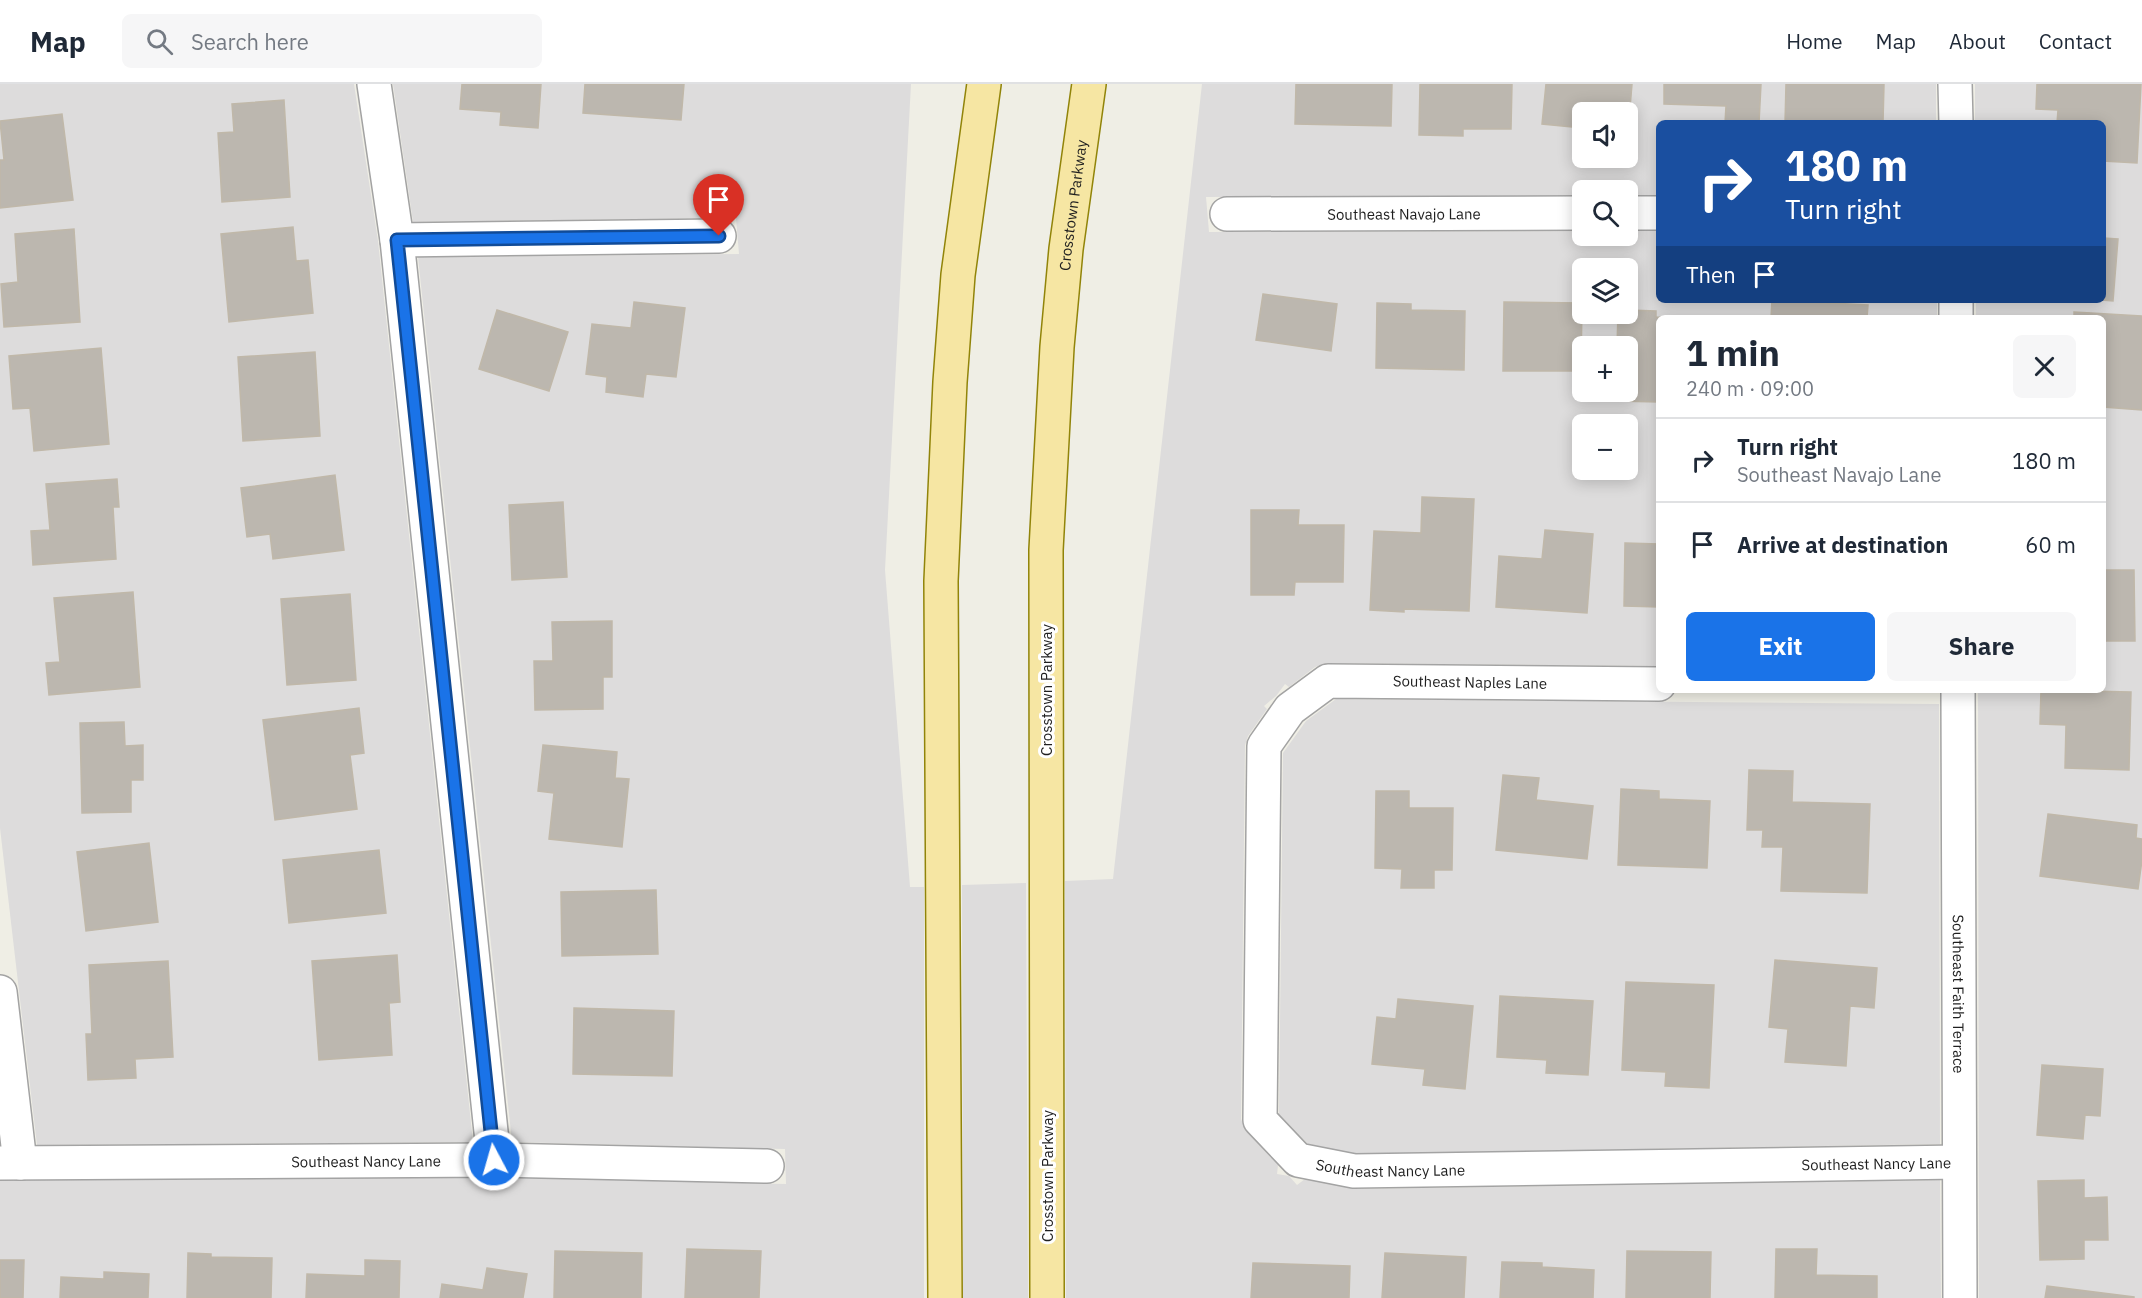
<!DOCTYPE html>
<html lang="en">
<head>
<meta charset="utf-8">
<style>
	body { margin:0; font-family:"IBM Plex Sans",sans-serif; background:#f6f6f7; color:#1f2937; height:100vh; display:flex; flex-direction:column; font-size:22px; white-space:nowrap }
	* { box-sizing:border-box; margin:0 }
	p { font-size:20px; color:#747a83 }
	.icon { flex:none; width:33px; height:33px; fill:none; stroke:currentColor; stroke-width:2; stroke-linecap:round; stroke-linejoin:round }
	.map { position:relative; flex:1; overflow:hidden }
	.details { position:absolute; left:1656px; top:231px; width:450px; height:378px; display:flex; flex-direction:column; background:#fff; border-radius:9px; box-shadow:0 3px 15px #0003 }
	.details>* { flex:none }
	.banner { position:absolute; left:1656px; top:36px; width:450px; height:183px; border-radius:9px; box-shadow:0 3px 15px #0003; background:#1a4fa0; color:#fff; overflow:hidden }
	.buttons { position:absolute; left:1572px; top:18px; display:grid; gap:12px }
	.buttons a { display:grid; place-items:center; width:66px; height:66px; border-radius:9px; background:#fff; box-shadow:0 3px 15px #0003; font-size:30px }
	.pin { position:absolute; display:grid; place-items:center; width:51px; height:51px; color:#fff; margin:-62px -26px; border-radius:50% 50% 50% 0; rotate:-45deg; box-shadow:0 0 6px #0007 }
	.pin .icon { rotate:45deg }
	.me { position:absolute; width:66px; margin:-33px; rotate:354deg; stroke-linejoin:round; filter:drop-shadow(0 0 4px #0008) }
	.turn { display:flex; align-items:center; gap:21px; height:126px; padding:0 30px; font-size:27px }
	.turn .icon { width:78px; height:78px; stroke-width:2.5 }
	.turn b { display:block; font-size:42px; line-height:51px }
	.then { display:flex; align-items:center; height:57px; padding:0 30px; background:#0003; gap:12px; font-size:22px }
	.round { display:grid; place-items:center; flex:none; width:63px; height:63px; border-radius:9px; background:#f6f6f7 }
	.overview { display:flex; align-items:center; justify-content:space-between; height:102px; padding:0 30px }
	h1 { font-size:36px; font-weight:700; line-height:45px }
	.button { display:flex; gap:12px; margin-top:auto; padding:12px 30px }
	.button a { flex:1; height:69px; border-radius:9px; background:#1a73e8; color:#fff; font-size:24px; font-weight:700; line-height:69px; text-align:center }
	.button a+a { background:#f6f6f7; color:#1f2937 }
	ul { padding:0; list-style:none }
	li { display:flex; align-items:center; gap:18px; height:84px; padding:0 30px; border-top:2px solid #e0e1e3 }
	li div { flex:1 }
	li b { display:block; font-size:22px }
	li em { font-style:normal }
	header { display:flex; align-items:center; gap:36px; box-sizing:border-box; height:84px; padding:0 30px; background:#fff; border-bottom:2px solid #e0e1e3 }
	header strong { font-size:28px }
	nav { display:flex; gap:33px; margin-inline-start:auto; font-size:21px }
	.search { width:420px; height:54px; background:#f6f6f7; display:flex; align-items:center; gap:15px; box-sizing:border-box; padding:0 21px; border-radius:9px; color:#747a83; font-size:22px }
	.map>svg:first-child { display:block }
</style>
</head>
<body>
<header>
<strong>Map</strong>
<div class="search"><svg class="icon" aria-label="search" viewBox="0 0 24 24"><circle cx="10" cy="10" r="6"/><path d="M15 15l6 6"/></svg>Search here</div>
<nav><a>Home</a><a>Map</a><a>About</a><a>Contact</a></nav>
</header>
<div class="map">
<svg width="2142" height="1214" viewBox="0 0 2142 1214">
	<rect width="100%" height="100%" fill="#efeee5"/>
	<g fill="#dddcdc" fill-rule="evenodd">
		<polygon points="0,0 354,0 378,157 473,1058 37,1061 0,744"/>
		<polygon points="393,0 911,0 885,486 910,803 924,803 924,1214 0,1214 0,1096 496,1093 786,1100 785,1065 512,1058 418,173 739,170 736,134 413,138"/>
		<path d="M1202 0H1936V39H1659V112H1628V106H1582V112L1206 113 1209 148 1582 147V152H1628V147H1659V216H1937V234H1659V582L1327 579 1315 583 1289 603 1285 600 1276 612 1264 622 1267 625 1248 652 1245 661 1241 1035 1246 1047 1278 1081 1277 1090 1289 1092 1297 1101 1305 1095 1356 1105 1940 1096 1941 1214H1066L1065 797 1113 795ZM1582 28H1628V74H1582ZM1582 184H1628V230H1582ZM1582 262H1628V308H1582ZM1582 340H1628V386H1582Z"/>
		<polygon points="1975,0 2142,0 2142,1214 1979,1214 1978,606 2103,606 2103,234 1976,234 1976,216 2103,216 2103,39 1975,39"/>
		<polygon points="1336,615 1939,620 1940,1060 1355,1070 1308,1060 1279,1030 1283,669 1306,637"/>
		<polygon points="1026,799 1028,1214 963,1214 962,801"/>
	</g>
	<g fill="#bcb7af" stroke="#c0b8a9" stroke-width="1.5">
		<polygon points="462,0 541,0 538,44 500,41 501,28 460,25"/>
		<polygon points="585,0 684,0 681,36 583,29"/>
		<polygon points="1296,0 1392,0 1391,42 1295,40"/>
		<polygon points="1420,0 1512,0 1511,45 1463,45 1463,52 1419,51"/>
		<polygon points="1546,0 1632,0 1628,48 1628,28 1582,28 1582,44 1542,40"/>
		<polygon points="1664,0 1761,0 1759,39 1725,39 1726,22 1664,20"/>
		<polygon points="1786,0 1884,0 1883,39 1785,39"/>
		<polygon points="2037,0 2141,0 2137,79 2103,77 2103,39 2057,39 2058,26 2036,25"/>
		<polygon points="284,16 290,113 222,118 218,49 234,48 232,20"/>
		<polygon points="62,30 73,116 0,124 0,76 4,76 0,37"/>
		<polygon points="293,143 296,177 308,176 313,229 229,238 221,150"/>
		<polygon points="74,145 80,238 4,243 1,200 18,198 15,150"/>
		<polygon points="2103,154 2118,155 2113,217 2102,216"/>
		<polygon points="1263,210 1337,220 1331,267 1256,256"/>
		<polygon points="1772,216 1868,221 1867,234 1771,234"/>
		<polygon points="634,218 685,224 676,293 646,290 643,313 606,308 607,293 586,290 592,240 631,244"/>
		<polygon points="1504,218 1582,219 1581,287 1503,287"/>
		<polygon points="1377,219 1411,220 1411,226 1465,227 1464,286 1376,284"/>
		<polygon points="497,226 568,248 549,307 479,285"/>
		<polygon points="1628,226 1656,227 1656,233 1687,234 1659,234 1659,318 1615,317 1616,308 1628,308 1628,262 1617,262 1618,230 1628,230"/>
		<polygon points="2074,228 2142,232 2142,326 2103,323 2103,234 2074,234"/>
		<polygon points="101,264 109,360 34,367 30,324 13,325 9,272"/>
		<polygon points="315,268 320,352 243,357 238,273"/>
		<polygon points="335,391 344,466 273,475 270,450 247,453 241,404"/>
		<polygon points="117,395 119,423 113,423 116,475 33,481 31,447 50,446 46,400"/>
		<polygon points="1422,413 1474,415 1469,527 1404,525 1404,528 1370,526 1374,447 1421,449"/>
		<polygon points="563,418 567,493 512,496 509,421"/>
		<polygon points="1251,426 1299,426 1298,441 1344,441 1343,498 1295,498 1294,511 1251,511"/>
		<polygon points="1545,446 1593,450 1587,529 1496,523 1499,472 1542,475"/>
		<polygon points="1625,459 1659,460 1659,523 1624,522"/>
		<polygon points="2103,486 2134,486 2135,557 2103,557"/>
		<polygon points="133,508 140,603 49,611 46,579 60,578 54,514"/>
		<polygon points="350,510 356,596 287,601 281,515"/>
		<polygon points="612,537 612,593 603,593 603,625 535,626 534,577 553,577 552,538"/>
		<polygon points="2041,606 2131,608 2129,686 2065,684 2066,641 2040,640"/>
		<polygon points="359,624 364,669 350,671 357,725 275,736 263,636"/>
		<polygon points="124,638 125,662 143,661 143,696 131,696 131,728 82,729 80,639"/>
		<polygon points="543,661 617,668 615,694 629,695 622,763 549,755 554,709 538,707"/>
		<polygon points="1749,686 1793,687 1792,718 1870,720 1867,809 1781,807 1783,763 1762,763 1763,746 1747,746"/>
		<polygon points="1503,691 1539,694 1536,716 1593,722 1587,775 1496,766"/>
		<polygon points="1621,705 1659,707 1659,715 1710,717 1707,784 1618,781"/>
		<polygon points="1376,707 1409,707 1409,724 1453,724 1452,786 1434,786 1434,804 1401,804 1402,785 1375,784"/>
		<polygon points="2048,730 2137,741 2136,754 2142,755 2142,776 2138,805 2040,792"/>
		<polygon points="149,759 158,838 86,847 77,768"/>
		<polygon points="379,766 386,829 289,839 283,776"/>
		<polygon points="656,806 658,870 562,872 561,808"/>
		<polygon points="397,871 400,918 389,919 392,971 319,976 312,877"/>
		<polygon points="1775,876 1877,884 1874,924 1850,922 1846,982 1785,978 1788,945 1769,943"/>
		<polygon points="168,877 173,973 135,975 136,994 88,996 86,950 92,950 89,881"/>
		<polygon points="1626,898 1714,901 1709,1004 1665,1002 1666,988 1622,986"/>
		<polygon points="1500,912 1593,917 1588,991 1546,989 1547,976 1497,973"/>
		<polygon points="1398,915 1473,922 1465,1005 1423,1001 1425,985 1372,980 1377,933 1396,935"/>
		<polygon points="574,924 674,927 672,992 573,990"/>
		<polygon points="2042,981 2103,985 2100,1032 2085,1031 2083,1055 2037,1051"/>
		<polygon points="2084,1096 2084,1114 2107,1113 2108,1156 2084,1156 2084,1175 2040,1176 2038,1097"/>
		<polygon points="687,1165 761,1167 759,1214 685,1214"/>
		<polygon points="1776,1165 1817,1165 1816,1191 1877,1192 1877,1214 1775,1214"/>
		<polygon points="555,1167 642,1169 641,1214 554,1214"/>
		<polygon points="1627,1167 1711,1168 1710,1214 1626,1214"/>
		<polygon points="188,1169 211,1170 211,1173 272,1174 271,1214 187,1214"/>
		<polygon points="1385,1169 1466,1173 1464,1214 1382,1214"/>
		<polygon points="0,1176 24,1176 23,1214 0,1214"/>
		<polygon points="365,1176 400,1177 399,1214 306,1214 307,1190 365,1192"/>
		<polygon points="1502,1178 1542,1179 1542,1183 1594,1186 1593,1214 1500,1214"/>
		<polygon points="1253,1179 1350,1182 1349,1214 1251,1214"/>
		<polygon points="487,1184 527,1190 523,1214 440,1214 442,1200 483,1206"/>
		<polygon points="104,1188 149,1190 148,1214 60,1214 61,1193 104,1195"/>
		<polygon points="2047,1202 2134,1213 2134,1214 2045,1214"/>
	</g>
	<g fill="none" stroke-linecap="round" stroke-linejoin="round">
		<defs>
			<g id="minor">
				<polyline points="374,0 397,156 494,1076"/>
				<polyline points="1955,0 1956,39"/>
				<polyline points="1628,129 1659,129"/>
				<path id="s1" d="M1227 130 1582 129"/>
				<polyline points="397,156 719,152"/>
				<polyline points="1956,216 1956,234"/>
				<path id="s2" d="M1659 600 1328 597 1290 625 1264 662 1260 1036 1298 1076 1354 1087 1959 1078"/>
				<path id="s3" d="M1958 606 1960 1214"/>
				<polyline points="0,908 20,1079"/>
				<path id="s4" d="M0 1079 494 1076 767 1082"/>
			</g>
			<g id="major">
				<polyline points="945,1214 941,497 950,298 958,191 984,0"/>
				<path id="s5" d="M1047 1214 1046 466 1057 263 1066 165 1089 0"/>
			</g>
		</defs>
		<use href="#minor" stroke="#a3a3a3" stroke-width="36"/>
		<use href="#major" stroke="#918409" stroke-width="36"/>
		<use href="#minor" stroke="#fff" stroke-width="33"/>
		<use href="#major" stroke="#f6e6a3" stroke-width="33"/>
	</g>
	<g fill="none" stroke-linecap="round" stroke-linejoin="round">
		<defs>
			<polyline id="route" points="494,1076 397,156 719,152"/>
		</defs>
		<use href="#route" stroke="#114b97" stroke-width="15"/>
		<use href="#route" stroke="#1a73e8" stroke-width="10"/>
	</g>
	<g text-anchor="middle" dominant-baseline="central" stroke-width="6" stroke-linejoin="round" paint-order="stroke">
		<g font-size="15" fill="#1f1f1f" stroke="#fff">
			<text stroke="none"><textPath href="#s5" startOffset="1094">Crosstown Parkway</textPath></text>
			<text stroke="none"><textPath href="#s1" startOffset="177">Southeast Navajo Lane</textPath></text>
			<text transform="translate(1470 598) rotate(1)">Southeast Naples Lane</text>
			<text transform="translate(1046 606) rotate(-90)">Crosstown Parkway</text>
			<text stroke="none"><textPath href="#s3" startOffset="304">Southeast Faith Terrace</textPath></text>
			<text stroke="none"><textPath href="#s4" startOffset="366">Southeast Nancy Lane</textPath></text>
			<text stroke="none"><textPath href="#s2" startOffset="1432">Southeast Nancy Lane</textPath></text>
			<text stroke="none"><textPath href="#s2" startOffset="946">Southeast Nancy Lane</textPath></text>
			<text transform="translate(1047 1092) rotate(-90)">Crosstown Parkway</text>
		</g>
	</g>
</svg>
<div class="buttons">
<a><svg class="icon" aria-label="sound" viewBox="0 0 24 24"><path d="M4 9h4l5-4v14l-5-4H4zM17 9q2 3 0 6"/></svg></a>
<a><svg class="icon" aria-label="search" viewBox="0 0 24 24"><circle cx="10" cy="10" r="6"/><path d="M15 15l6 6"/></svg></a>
<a><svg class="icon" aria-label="layers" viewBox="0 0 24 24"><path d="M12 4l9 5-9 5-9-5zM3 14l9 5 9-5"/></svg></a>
<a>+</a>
<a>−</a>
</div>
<div class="pin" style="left:719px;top:152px;background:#d93025"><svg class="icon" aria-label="arrive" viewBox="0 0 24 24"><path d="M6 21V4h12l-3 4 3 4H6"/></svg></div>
<svg class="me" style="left:494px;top:1076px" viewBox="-20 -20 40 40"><circle r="17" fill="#1a73e8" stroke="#fff" stroke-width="3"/><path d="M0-11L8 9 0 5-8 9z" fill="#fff"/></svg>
<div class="banner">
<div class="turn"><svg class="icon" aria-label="right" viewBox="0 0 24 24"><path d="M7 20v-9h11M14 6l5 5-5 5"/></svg><div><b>180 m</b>Turn right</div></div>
<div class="then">Then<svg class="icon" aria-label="arrive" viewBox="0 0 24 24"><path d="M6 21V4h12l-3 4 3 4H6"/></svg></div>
</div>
<section class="details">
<div class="overview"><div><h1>1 min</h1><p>240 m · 09:00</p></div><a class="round"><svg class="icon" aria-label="close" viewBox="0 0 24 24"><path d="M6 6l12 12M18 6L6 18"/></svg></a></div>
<ul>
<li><svg class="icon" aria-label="right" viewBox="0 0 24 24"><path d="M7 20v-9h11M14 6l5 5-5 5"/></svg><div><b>Turn right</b><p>Southeast Navajo Lane</p></div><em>180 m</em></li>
<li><svg class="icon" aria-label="arrive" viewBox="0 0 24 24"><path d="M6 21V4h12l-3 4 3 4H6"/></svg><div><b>Arrive at destination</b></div><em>60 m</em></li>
</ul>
<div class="button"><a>Exit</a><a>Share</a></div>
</section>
</div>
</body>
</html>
